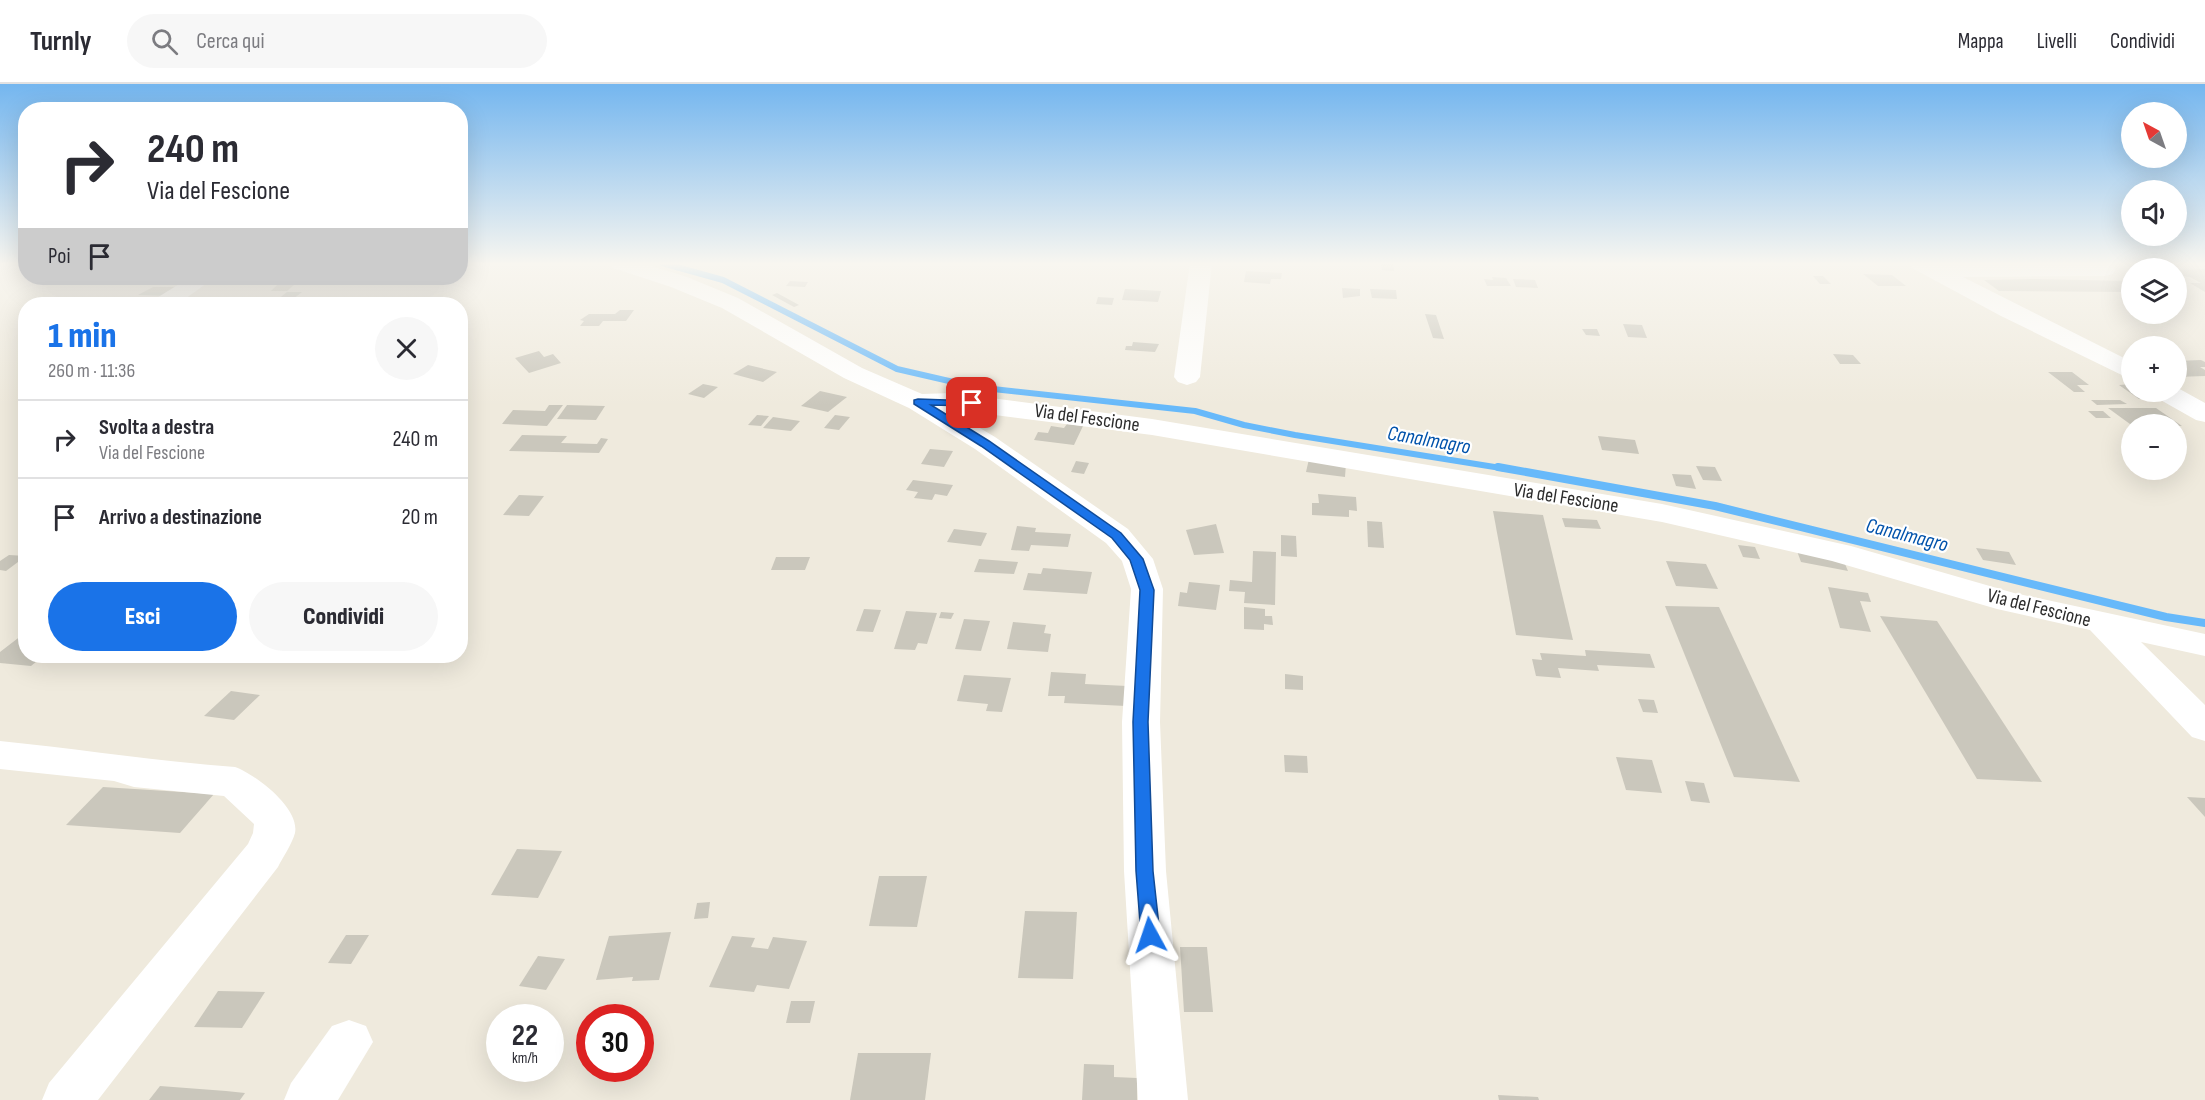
<!DOCTYPE html>
<html lang="it">
<head>
<meta charset="utf-8">
<style>
	body { margin:0; font-family:"Sofia Sans Condensed",sans-serif; background:#f7f7f7; color:#2b2b33; height:100vh; display:flex; flex-direction:column; font-size:22px; white-space:nowrap }
	* { box-sizing:border-box; margin:0 }
	p { font-size:20px; color:#7c7c81 }
	.icon { flex:none; width:33px; height:33px; fill:none; stroke:currentColor; stroke-width:2; stroke-linecap:round; stroke-linejoin:round }
	.map { position:relative; flex:1; overflow:hidden }
	.details { position:absolute; left:18px; top:213px; width:450px; height:366px; display:flex; flex-direction:column; background:#fff; border-radius:24px; box-shadow:0 6px 24px #0002 }
	.details>* { flex:none }
	.banner { position:absolute; left:18px; top:18px; width:450px; height:183px; border-radius:24px; box-shadow:0 6px 24px #0002; background:#fff; color:#2b2b33; overflow:hidden }
	.needle { width:39px; rotate:320deg }
	.fabs { position:absolute; left:2121px; top:18px; display:grid; gap:12px }
	.fabs a { display:grid; place-items:center; width:66px; height:66px; border-radius:50%; background:#fff; box-shadow:0 6px 24px #0002; font-size:30px }
	.speed { position:absolute; left:486px; top:920px; display:flex; gap:12px; font-size:30px; font-weight:700; text-align:center }
	.speed>* { display:grid; place-content:center; width:78px; height:78px; border-radius:50%; background:#fff; box-shadow:0 6px 24px #0002; line-height:1 }
	.speed small { font-size:15px; font-weight:400 }
	.speed .limit { border:9px solid #d22; background:#fff; color:#111 }
	.pin { position:absolute; display:grid; place-items:center; width:51px; height:51px; color:#fff; margin:-26px; border-radius:12px; box-shadow:0 3px 9px #0006 }
	.me { position:absolute; width:66px; margin:-33px; rotate:355deg; stroke-linejoin:round; filter:drop-shadow(0 0 4px #0008) }
	.turn { display:flex; align-items:center; gap:21px; height:126px; padding:0 30px; font-size:27px }
	.turn .icon { width:78px; height:78px; stroke-width:2.5 }
	.turn b { display:block; font-size:42px; line-height:51px }
	.then { display:flex; align-items:center; height:57px; padding:0 30px; background:#0003; gap:12px; font-size:22px }
	.round { display:grid; place-items:center; flex:none; width:63px; height:63px; border-radius:32px; background:#f7f7f7 }
	.headline { display:flex; align-items:center; justify-content:space-between; height:102px; padding:0 30px }
	h1 { font-size:36px; font-weight:800; line-height:45px; color:#1a73e8 }
	.cta { display:flex; gap:12px; margin-top:auto; padding:12px 30px }
	.cta a { flex:1; height:69px; border-radius:36px; background:#1a73e8; color:#fff; font-size:24px; font-weight:800; line-height:69px; text-align:center }
	.cta a+a { background:#f7f7f7; color:#2b2b33 }
	ul { padding:0; list-style:none }
	li { display:flex; align-items:center; gap:18px; height:78px; padding:0 30px; border-top:2px solid #e1e1e2 }
	li div { flex:1 }
	li b { display:block; font-size:22px }
	li em { font-style:normal }
	header { display:flex; align-items:center; gap:36px; box-sizing:border-box; height:84px; padding:0 30px; background:#fff; border-bottom:2px solid #e1e1e2 }
	header strong { font-size:28px }
	nav { display:flex; gap:33px; margin-inline-start:auto; font-size:21px }
	.search { width:420px; height:54px; background:#f7f7f7; display:flex; align-items:center; gap:15px; box-sizing:border-box; padding:0 21px; border-radius:33px; color:#7c7c81; font-size:22px }
	.map>svg:first-child { display:block }
</style>
</head>
<body>
<header>
<strong>Turnly</strong>
<div class="search"><svg class="icon" aria-label="search" viewBox="0 0 24 24"><circle cx="10" cy="10" r="6"/><path d="M15 15l6 6"/></svg>Cerca qui</div>
<nav><a>Mappa</a><a>Livelli</a><a>Condividi</a></nav>
</header>
<div class="map">
<svg width="2205" height="1016" viewBox="0 0 2205 1016">
	<rect width="100%" height="100%" fill="#efeadd"/>
	<g fill="none" stroke-linecap="round" stroke-linejoin="round">
		<polyline stroke="#67b9fa" stroke-width="6" points="662,179 723,196 897,285 975,303 1195,327 1244,341 1295,351 1507,385"/>
		<polyline stroke="#67b9fa" stroke-width="8" points="1498,383 1715,422 2166,533 2205,539"/>
	</g>
	<g fill="#cac7bc">
		<polygon points="1381,180 1393,180 1394,187 1382,186"/>
		<polygon points="2205,185 2205,208 2190,199 2201,199 2190,193 2176,191 2176,186"/>
		<polygon points="1246,187 1282,189 1281,195 1271,195 1270,200 1244,198"/>
		<polygon points="1863,190 1892,191 1906,202 1878,202"/>
		<polygon points="1813,192 1823,192 1831,200 1820,200"/>
		<polygon points="1492,193 1506,194 1511,202 1487,202 1484,195 1493,196"/>
		<polygon points="1513,195 1535,196 1538,204 1516,203"/>
		<polygon points="2034,195 2132,197 2132,208 1999,207 1984,196"/>
		<polygon points="790,197 808,198 805,203 786,202"/>
		<polygon points="277,201 294,201 287,207 271,207"/>
		<polygon points="153,203 182,203 169,212 138,211"/>
		<polygon points="1342,204 1360,205 1360,212 1343,214"/>
		<polygon points="1125,205 1161,207 1158,218 1122,216"/>
		<polygon points="1370,205 1396,206 1397,215 1372,214"/>
		<polygon points="287,208 302,208 287,220 272,220"/>
		<polygon points="777,209 799,221 794,223 772,211"/>
		<polygon points="1098,213 1114,214 1112,221 1096,220"/>
		<polygon points="620,226 634,226 626,237 603,237 599,242 580,242 584,237 580,236 589,230 615,230"/>
		<polygon points="1425,230 1436,231 1444,255 1433,254"/>
		<polygon points="1623,240 1642,241 1647,254 1628,253"/>
		<polygon points="1582,245 1597,245 1600,252 1586,251"/>
		<polygon points="1133,258 1159,260 1155,268 1125,266 1126,262 1132,262"/>
		<polygon points="539,267 544,273 553,270 561,279 529,289 515,274"/>
		<polygon points="1833,270 1853,271 1861,280 1840,280"/>
		<polygon points="2201,276 2205,278 2205,283 2200,283 2205,286 2205,292 2176,293 2176,277"/>
		<polygon points="748,281 777,288 763,298 733,290"/>
		<polygon points="2048,288 2072,288 2089,301 2077,301 2085,308 2074,308"/>
		<polygon points="703,300 718,303 704,314 688,310"/>
		<polygon points="2132,300 2132,308 2149,308 2159,314 2139,315 2119,301"/>
		<polygon points="820,307 847,313 828,328 801,322"/>
		<polygon points="2091,316 2120,316 2127,320 2097,321"/>
		<polygon points="549,321 563,321 547,342 502,340 513,326 545,327"/>
		<polygon points="567,321 605,322 596,336 557,335"/>
		<polygon points="2108,324 2156,324 2182,342 2130,340"/>
		<polygon points="2088,327 2103,327 2111,334 2096,334"/>
		<polygon points="757,331 769,332 761,342 748,341"/>
		<polygon points="835,331 850,333 839,346 824,344"/>
		<polygon points="773,333 800,337 791,347 763,344"/>
		<polygon points="1067,340 1083,342 1074,361 1034,356 1038,348 1048,349 1051,342 1064,344"/>
		<polygon points="522,351 567,352 561,359 597,360 601,354 608,355 599,369 509,367"/>
		<polygon points="1598,352 1635,356 1639,370 1602,366"/>
		<polygon points="930,365 953,367 944,383 921,380"/>
		<polygon points="1309,375 1346,379 1345,393 1306,388"/>
		<polygon points="1076,377 1089,379 1084,390 1071,388"/>
		<polygon points="1696,382 1715,383 1722,397 1703,396"/>
		<polygon points="1672,390 1691,391 1696,405 1676,402"/>
		<polygon points="913,396 953,401 947,412 935,410 932,416 914,414 918,408 906,406"/>
		<polygon points="1318,410 1356,413 1357,427 1349,426 1349,433 1312,431 1312,419 1319,419"/>
		<polygon points="519,411 544,412 529,432 503,431"/>
		<polygon points="1493,427 1543,431 1573,556 1516,551"/>
		<polygon points="1562,434 1597,436 1601,445 1565,443"/>
		<polygon points="1367,437 1382,438 1384,464 1368,463"/>
		<polygon points="1216,440 1224,469 1194,471 1186,446"/>
		<polygon points="1017,442 1036,444 1035,448 1071,450 1068,463 1031,461 1029,467 1011,466"/>
		<polygon points="954,445 987,449 981,462 947,458"/>
		<polygon points="1281,451 1296,452 1297,473 1281,472"/>
		<polygon points="1738,461 1755,463 1760,475 1743,473"/>
		<polygon points="1976,464 2009,468 2016,481 1983,476"/>
		<polygon points="1253,467 1276,468 1275,521 1244,519 1245,508 1229,507 1230,496 1252,498"/>
		<polygon points="1797,467 1842,473 1848,487 1801,478"/>
		<polygon points="9,471 26,472 6,487 0,486 0,477"/>
		<polygon points="776,473 810,473 805,486 771,486"/>
		<polygon points="979,475 1018,478 1014,490 974,488"/>
		<polygon points="1666,477 1706,480 1718,505 1676,502"/>
		<polygon points="1043,484 1092,488 1087,510 1023,506 1028,489 1041,490"/>
		<polygon points="1189,498 1220,501 1216,526 1178,522 1180,508 1187,509"/>
		<polygon points="1828,503 1868,509 1871,518 1860,517 1871,548 1840,544"/>
		<polygon points="1665,522 1719,523 1800,698 1734,693"/>
		<polygon points="1244,523 1265,525 1265,532 1272,532 1273,541 1264,540 1264,546 1244,545"/>
		<polygon points="864,525 881,526 873,548 856,547"/>
		<polygon points="906,527 937,529 927,560 918,559 915,566 894,565"/>
		<polygon points="941,528 954,529 951,535 939,534"/>
		<polygon points="1880,532 1937,537 2042,698 1977,695"/>
		<polygon points="964,535 990,537 981,567 955,565"/>
		<polygon points="1013,538 1046,541 1044,549 1051,550 1048,568 1007,565"/>
		<polygon points="26,548 26,572 43,572 31,582 0,579 0,568"/>
		<polygon points="1585,566 1650,570 1655,584 1597,581 1599,587 1558,584 1561,594 1536,592 1532,575 1542,576 1540,569 1586,572"/>
		<polygon points="1051,588 1086,590 1085,600 1127,602 1126,622 1064,619 1065,612 1048,612"/>
		<polygon points="1285,590 1303,592 1303,606 1285,605"/>
		<polygon points="964,591 1011,594 1002,628 986,627 988,620 957,617"/>
		<polygon points="231,607 260,611 234,636 204,632"/>
		<polygon points="1638,615 1654,616 1658,629 1643,628"/>
		<polygon points="1284,671 1307,672 1308,689 1285,688"/>
		<polygon points="1616,673 1652,676 1662,709 1626,706"/>
		<polygon points="1685,697 1704,699 1710,719 1691,717"/>
		<polygon points="103,703 214,710 180,749 66,741"/>
		<polygon points="2187,713 2205,714 2205,733"/>
		<polygon points="517,765 562,767 538,814 491,811"/>
		<polygon points="879,792 927,792 917,843 869,842"/>
		<polygon points="710,818 708,834 694,835 697,819"/>
		<polygon points="1025,827 1077,828 1073,895 1018,894"/>
		<polygon points="671,848 659,896 632,897 633,893 596,896 609,852"/>
		<polygon points="346,851 369,851 351,880 328,879"/>
		<polygon points="732,852 755,854 751,863 768,865 773,853 807,857 789,905 757,901 754,908 709,903"/>
		<polygon points="1180,863 1207,863 1213,928 1184,928"/>
		<polygon points="538,872 565,875 546,906 519,902"/>
		<polygon points="218,907 265,908 242,944 194,943"/>
		<polygon points="791,917 815,917 810,939 786,939"/>
		<polygon points="858,969 931,969 925,1016 850,1016"/>
		<polygon points="1084,980 1114,981 1114,993 1137,994 1137,1016 1082,1016"/>
		<polygon points="160,1002 226,1007 245,1009 240,1016 149,1016"/>
		<polygon points="1498,1011 1538,1013 1539,1016 1499,1016"/>
	</g>
	<g fill="none" stroke-linecap="round" stroke-linejoin="round">
		<g fill="#fff" fill-rule="evenodd">
			<polygon points="610,179 642,179 687,193 738,214 862,284 922,310 953,309 1152,335 1662,420 1851,462 2014,509 2205,550 2205,572 2141,558 2205,621 2205,657 2192,653 2090,546 1997,525 1832,477 1662,438 1152,351 948,325 995,353 1128,445 1153,475 1163,505 1160,638 1166,787 1188,1016 1138,1016 1124,787 1122,638 1131,505 1122,477 1106,459 975,365 909,324 844,294 722,224 671,203 613,184"/>
			<polygon points="1190,179 1212,179 1200,293 1196,298 1187,301 1178,298 1174,293"/>
			<polygon points="1909,179 2111,179 2116,185 2113,190 2105,192 1963,193 2132,278 2132,296 2001,232 1912,184"/>
			<polygon points="189,194 214,194 178,220 152,220 155,215"/>
			<polygon points="2176,303 2205,319 2205,338 2196,336 2157,314 2153,308 2176,308"/>
			<path d="M0 657C79 665 156 677 235 683 255 690 300 724 295 749 292 760 283 773 278 783L98 1016H42L49 999 248 760 253 749 254 740 224 712 134 703 114 697 0 685Z"/>
			<polygon points="349,936 366,942 373,958 338,1016 284,1016 291,999 332,942"/>
		</g>
	</g>
	<linearGradient id="sky" x2="0" y2="1"><stop stop-color="#74b6ef"/><stop offset="0.56" stop-color="#f8f6f0"/><stop offset="1" stop-color="#f8f6f0" stop-opacity="0"/></linearGradient>
	<rect width="2205" height="321" fill="url(#sky)"/>
	<polygon fill="#1a73e8" stroke="#114b97" stroke-width="1.5" points="918,315 975,317 977,319 972,322 931,321 989,357 1121,449 1143,475 1154,506 1148,638 1153,787 1160,851 1157,857 1150,859 1144,857 1141,851 1136,787 1133,638 1140,506 1130,476 1112,454 981,362 914,320 914,316"/>
	<g text-anchor="middle" dominant-baseline="central" stroke-width="4.5" stroke-linejoin="round" paint-order="stroke">
		<g font-size="20" fill="#2c2c2c" stroke="#fff">
			<text transform="translate(1087 334) rotate(8)">Via del Fescione</text>
			<text transform="translate(1566 414) rotate(9)">Via del Fescione</text>
			<text transform="translate(2039 524) rotate(14)">Via del Fescione</text>
		</g>
		<g font-size="21" font-style="italic" fill="#0152ab" stroke="#fff">
			<text transform="translate(1429 356) rotate(10)">Canalmagro</text>
			<text transform="translate(1907 451) rotate(14)">Canalmagro</text>
		</g>
	</g>
</svg>
<div class="fabs">
<a><svg class="needle" viewBox="-14 -14 28 28"><path d="M0-13l5 13h-10z" fill="#e53935"/><path d="M0 13l5-13h-10z" fill="#7c7c81"/></svg></a>
<a><svg class="icon" aria-label="sound" viewBox="0 0 24 24"><path d="M4 9h4l5-4v14l-5-4H4zM17 9q2 3 0 6"/></svg></a>
<a><svg class="icon" aria-label="layers" viewBox="0 0 24 24"><path d="M12 4l9 5-9 5-9-5zM3 14l9 5 9-5"/></svg></a>
<a>+</a>
<a>−</a>
</div>
<div class="speed"><div>22<small>km/h</small></div><div class="limit">30</div></div>
<div class="pin" style="left:972px;top:319px;background:#d93025"><svg class="icon" aria-label="arrive" viewBox="0 0 24 24"><path d="M6 21V4h12l-3 4 3 4H6"/></svg></div>
<svg class="me" style="left:1150px;top:851px" viewBox="-20 -20 40 40"><path d="M0-17L14 15 0 8-14 15z" fill="#1a73e8" stroke="#fff" stroke-width="4"/></svg>
<div class="banner">
<div class="turn"><svg class="icon" aria-label="right" viewBox="0 0 24 24"><path d="M7 20v-9h11M14 6l5 5-5 5"/></svg><div><b>240 m</b>Via del Fescione</div></div>
<div class="then">Poi<svg class="icon" aria-label="arrive" viewBox="0 0 24 24"><path d="M6 21V4h12l-3 4 3 4H6"/></svg></div>
</div>
<section class="details">
<div class="headline"><div><h1>1 min</h1><p>260 m · 11:36</p></div><a class="round"><svg class="icon" aria-label="close" viewBox="0 0 24 24"><path d="M6 6l12 12M18 6L6 18"/></svg></a></div>
<ul>
<li><svg class="icon" aria-label="right" viewBox="0 0 24 24"><path d="M7 20v-9h11M14 6l5 5-5 5"/></svg><div><b>Svolta a destra</b><p>Via del Fescione</p></div><em>240 m</em></li>
<li><svg class="icon" aria-label="arrive" viewBox="0 0 24 24"><path d="M6 21V4h12l-3 4 3 4H6"/></svg><div><b>Arrivo a destinazione</b></div><em>20 m</em></li>
</ul>
<div class="cta"><a>Esci</a><a>Condividi</a></div>
</section>
</div>
</body>
</html>
